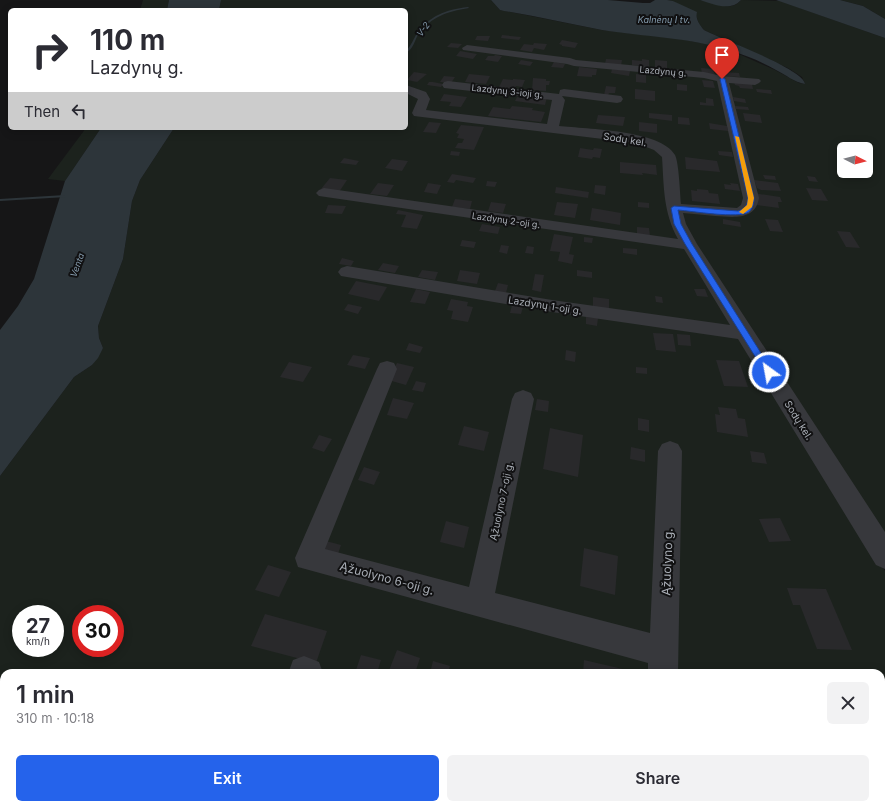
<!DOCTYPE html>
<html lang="en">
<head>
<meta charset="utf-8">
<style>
	body { margin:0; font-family:Inter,sans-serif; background:#f2f2f3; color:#2b2b33; height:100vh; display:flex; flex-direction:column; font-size:15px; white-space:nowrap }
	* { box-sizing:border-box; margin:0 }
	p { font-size:13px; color:#7c7c81 }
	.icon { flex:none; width:22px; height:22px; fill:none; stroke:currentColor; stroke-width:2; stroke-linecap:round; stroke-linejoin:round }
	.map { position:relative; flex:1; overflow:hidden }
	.sheet { position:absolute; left:0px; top:669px; width:885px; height:140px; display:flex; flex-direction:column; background:#fff; border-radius:12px 12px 0 0; box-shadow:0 2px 10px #0003 }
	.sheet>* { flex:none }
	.top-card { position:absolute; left:8px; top:8px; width:400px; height:122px; border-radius:6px; box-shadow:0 2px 10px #0003; background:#fff; color:#2b2b33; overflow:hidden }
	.needle { width:26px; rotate:96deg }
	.controls { position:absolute; left:837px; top:142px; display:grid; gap:8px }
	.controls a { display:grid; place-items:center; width:36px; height:36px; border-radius:6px; background:#fff; box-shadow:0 2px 10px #0003; font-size:20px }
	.speed { position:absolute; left:12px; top:605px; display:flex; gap:8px; font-size:20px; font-weight:700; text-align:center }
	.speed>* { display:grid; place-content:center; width:52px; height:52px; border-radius:50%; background:#fff; box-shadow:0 2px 10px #0003; line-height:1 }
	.speed small { font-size:10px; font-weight:400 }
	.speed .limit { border:6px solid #d22; background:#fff; color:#111 }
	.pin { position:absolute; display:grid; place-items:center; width:34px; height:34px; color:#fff; margin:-41px -17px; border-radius:50% 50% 50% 0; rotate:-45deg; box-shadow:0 0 4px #0007 }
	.pin .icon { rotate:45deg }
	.me { position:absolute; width:44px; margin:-22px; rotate:328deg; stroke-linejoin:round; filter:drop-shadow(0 0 3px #0008) }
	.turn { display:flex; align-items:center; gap:14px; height:84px; padding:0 16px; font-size:18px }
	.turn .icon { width:52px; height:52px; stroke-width:2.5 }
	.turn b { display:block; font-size:28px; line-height:34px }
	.then { display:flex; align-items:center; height:38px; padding:0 16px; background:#0003; gap:8px; font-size:15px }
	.round { display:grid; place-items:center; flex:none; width:42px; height:42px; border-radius:6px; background:#f2f2f3 }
	.head { display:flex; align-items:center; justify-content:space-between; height:68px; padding:0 16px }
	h1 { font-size:24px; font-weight:600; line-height:30px }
	.primary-button { display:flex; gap:8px; margin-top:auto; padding:8px 16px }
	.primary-button a { flex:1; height:46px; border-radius:6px; background:#2563eb; color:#fff; font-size:16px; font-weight:600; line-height:46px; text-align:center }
	.primary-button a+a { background:#f2f2f3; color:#2b2b33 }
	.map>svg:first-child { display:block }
</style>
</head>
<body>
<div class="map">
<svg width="885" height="809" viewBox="0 0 885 809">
	<rect width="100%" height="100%" fill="#161617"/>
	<g fill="#1c221d" fill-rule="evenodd">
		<polygon points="143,0 169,0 167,10 140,10"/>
		<path d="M221 0H491L500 10 602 30 680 39 702 43 732 51 775 70 799 83 805 84 802 77 788 68 704 30 699 24 696 15 673 1 665 0C676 0 689 0 700 0 713 2 731 13 741 0L780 1 885 38V538L796 426 885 571V809H0V476L74 377 92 365 103 348 99 338 98 326 123 259 132 201 140 180 174 128H406V10H219ZM844 149H866V171H844ZM21 614H55V648H21ZM81 614H115V648H81ZM4 673H881V805H4Z"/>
		<polygon points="840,0 885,0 885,19 863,6"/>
		<polygon points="86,128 101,128 65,181 48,179"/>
	</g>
	<g fill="#2d353a">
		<polygon points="169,0 221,0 219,10 167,10"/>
		<path d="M491 0H608L643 3H650L655 0H667L673 1 697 12C695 19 700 25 704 30 721 39 804 69 805 84 794 82 786 75 776 70 762 62 746 55 731 51 689 37 645 37 602 30 569 24 537 16 504 11L500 10Z"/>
		<path d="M700 0H741C731 12 712 4 700 0Z"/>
		<polygon points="776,0 840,0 863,6 885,19 885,38"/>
		<polygon points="101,128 174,128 140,180 132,201 123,259 98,326 99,338 103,348 98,358 92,365 74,377 0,476 0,330 18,306 34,279 65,181"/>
	</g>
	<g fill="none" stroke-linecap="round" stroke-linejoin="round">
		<g fill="#2d353a" fill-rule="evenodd">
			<path d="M468 7 469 8C446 12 432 16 418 35 414 42 413 49 406 53V51C411 46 413 40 416 35 430 15 445 10 468 7Z"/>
			<polygon points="65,195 66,195 66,197 0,201 0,199"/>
		</g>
	</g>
	<g fill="#29292b">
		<polygon points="502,35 521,37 519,40 501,38"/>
		<polygon points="477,36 490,36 488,41 475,40"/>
		<polygon points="562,40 578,43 575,48 562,46 562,45 559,44"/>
		<polygon points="451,43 462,44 458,48 447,47"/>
		<polygon points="534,43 547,44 544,50 534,48 532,52 520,50 524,44 533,45"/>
		<polygon points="460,51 477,54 473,59 456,56"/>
		<polygon points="495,55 502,56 498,62 485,60 488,56 494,56"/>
		<polygon points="606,59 622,60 621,66 605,64"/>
		<polygon points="642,59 649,60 649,67 632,65 632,60 642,61"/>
		<polygon points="521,60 533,62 530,66 518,64"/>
		<polygon points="655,60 667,61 667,69 655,68"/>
		<polygon points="554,62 565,64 563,68 551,67"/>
		<polygon points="579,67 597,69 596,75 592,75 592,77 577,76"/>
		<polygon points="701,68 713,69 715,75 702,74"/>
		<polygon points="612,69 630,71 629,76 611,73"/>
		<polygon points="414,72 427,74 417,82 407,80"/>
		<polygon points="724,72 739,73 740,77 724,76"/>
		<polygon points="469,74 490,76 486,84 465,82"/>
		<polygon points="636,74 646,75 646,83 636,82"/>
		<polygon points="444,76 455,77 451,83 440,82"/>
		<polygon points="533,78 546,79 546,81 550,81 549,85 546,85 546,91 532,90"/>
		<polygon points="503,79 513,80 513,79 525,80 522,87 516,86 514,89 499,87"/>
		<polygon points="702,80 713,81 715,88 704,87"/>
		<polygon points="429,82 433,82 443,84 441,87 427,85"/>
		<polygon points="734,82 752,84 753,89 740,88 739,86 735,85"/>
		<polygon points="677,84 687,85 687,91 677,90"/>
		<polygon points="606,86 616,87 615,93 609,93 608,96 604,95"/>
		<polygon points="635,89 655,91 655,101 635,99"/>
		<polygon points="756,89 771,90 772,94 757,92"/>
		<polygon points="444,94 467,97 461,107 449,106 451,102 440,101"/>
		<polygon points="533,96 547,97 545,105 515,101 517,97 532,99"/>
		<polygon points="733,97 745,99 746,103 734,101"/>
		<polygon points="706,98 713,99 714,106 700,105 700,102 706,103"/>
		<polygon points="512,106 533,108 532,110 545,112 541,122 488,116 493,107 510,109"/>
		<polygon points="735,106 748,107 749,110 736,109"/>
		<polygon points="649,113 672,115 672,121 649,118"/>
		<polygon points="743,113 760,115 762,123 745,121"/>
		<polygon points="598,115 625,117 623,126 596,123"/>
		<polygon points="678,117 689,118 690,125 678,124"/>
		<polygon points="429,122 441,123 436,133 423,132"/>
		<polygon points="639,122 657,124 657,133 639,131"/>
		<polygon points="709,123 727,126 728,131 710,129"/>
		<polygon points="461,125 484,127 474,150 455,148 458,143 462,143 464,139 457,138 459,134 456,133"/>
		<polygon points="580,148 593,150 594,148 602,149 600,158 593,157 592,159 578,157"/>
		<polygon points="451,151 460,152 459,156 450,155"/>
		<polygon points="718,151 732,152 733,157 719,155"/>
		<polygon points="685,157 717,161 720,172 686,169"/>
		<polygon points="344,158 359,161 356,165 340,163"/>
		<polygon points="392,159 408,161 402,171 385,168"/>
		<polygon points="620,162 656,165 657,175 642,173 643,175 620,173"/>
		<polygon points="452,174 476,178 473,183 456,180 454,183 447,182"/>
		<polygon points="763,175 775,176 776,180 765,179"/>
		<polygon points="807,176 815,177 818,182 809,181"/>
		<polygon points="330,178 347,180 339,192 321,189"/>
		<polygon points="754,180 778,183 781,191 761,190 757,188"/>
		<polygon points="487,181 497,182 495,187 486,186"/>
		<polygon points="378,183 394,185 387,196 370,194"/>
		<polygon points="428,183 441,185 437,194 424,192"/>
		<polygon points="730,183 738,184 740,191 725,189 724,184 731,185"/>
		<polygon points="595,185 606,186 605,195 594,193"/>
		<polygon points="556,187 589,192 588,198 555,193"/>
		<polygon points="806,188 821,189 828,201 812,200"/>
		<polygon points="697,189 708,190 709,193 718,194 720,204 692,201 691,190 697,191"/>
		<polygon points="753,193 780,197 782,202 778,202 779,208 756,205"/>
		<polygon points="455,199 472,201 470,209 452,207"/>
		<polygon points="491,202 506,204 503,213 488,211"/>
		<polygon points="557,202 578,204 575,218 554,215"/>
		<polygon points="638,202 649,203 649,208 638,207"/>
		<polygon points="328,205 346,206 342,214 325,213"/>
		<polygon points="592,208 621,213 620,225 590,220"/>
		<polygon points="398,210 423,215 417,229 401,227 406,215 396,214"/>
		<polygon points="723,219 740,222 741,227 723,224"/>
		<polygon points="765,219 778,220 783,232 770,231"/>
		<polygon points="482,224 500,227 498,234 479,231"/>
		<polygon points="637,227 649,228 650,236 637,234"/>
		<polygon points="837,231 850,232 860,248 846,247"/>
		<polygon points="554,234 573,237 569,254 574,255 572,264 558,261 560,252 550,251"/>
		<polygon points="584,237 593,238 592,243 584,242"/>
		<polygon points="462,240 476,242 474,248 460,246"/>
		<polygon points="501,245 509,246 507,254 499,252"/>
		<polygon points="527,246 534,247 533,254 525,253"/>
		<polygon points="623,248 637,249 637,255 623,253"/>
		<polygon points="342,258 354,261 351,266 339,264"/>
		<polygon points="383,263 399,266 395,273 378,270"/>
		<polygon points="422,270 438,272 435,280 418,277"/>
		<polygon points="460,270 480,273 477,284 457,281"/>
		<polygon points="577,270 592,272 592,278 577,276"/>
		<polygon points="535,274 544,275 541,292 532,290"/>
		<polygon points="356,281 387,287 379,301 348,294"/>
		<polygon points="498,283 508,285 506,293 495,291"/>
		<polygon points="416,289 430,292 425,304 410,302"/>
		<polygon points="694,289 705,289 708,297 697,296"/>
		<polygon points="655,296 662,297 663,303 656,302"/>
		<polygon points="593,297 609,299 609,310 593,308"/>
		<polygon points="451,299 468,302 467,306 473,307 468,322 451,319 453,311 447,310"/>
		<polygon points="348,304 362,307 358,314 344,310"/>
		<polygon points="512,305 523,307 521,314 510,313"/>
		<polygon points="586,317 598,318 597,326 586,324"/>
		<polygon points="653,333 673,334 676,352 656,350"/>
		<polygon points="677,334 690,335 691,346 678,345"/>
		<polygon points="409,343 423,347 420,353 406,350"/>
		<polygon points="566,350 576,352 575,362 565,360"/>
		<polygon points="353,355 370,358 365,369 347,365"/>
		<polygon points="716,360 739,361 748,387 724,386"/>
		<polygon points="289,362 312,367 303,382 280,377"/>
		<polygon points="397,363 414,367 406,385 388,380"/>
		<polygon points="636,367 647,368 647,374 636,373"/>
		<polygon points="416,381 426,383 423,392 412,390"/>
		<polygon points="393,398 414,403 407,419 387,415"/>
		<polygon points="537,399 549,401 548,412 535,410"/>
		<polygon points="718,407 736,409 738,418 745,419 748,437 717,432 715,414 720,415"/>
		<polygon points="638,418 649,420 649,432 638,430"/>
		<polygon points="464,426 489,432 484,451 458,445"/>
		<polygon points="550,428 583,435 578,477 543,469"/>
		<polygon points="319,435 332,439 324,452 312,448"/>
		<polygon points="631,447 645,450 645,462 630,459"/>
		<polygon points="750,451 764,453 767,464 752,462"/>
		<polygon points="364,467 380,472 374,485 358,480"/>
		<polygon points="780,518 791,541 769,542 759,519"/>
		<polygon points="446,521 469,527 464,548 440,542"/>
		<polygon points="326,541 341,545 337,557 321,554"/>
		<polygon points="584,548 618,556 615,595 580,586"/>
		<polygon points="268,565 291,572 279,597 255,590"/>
		<polygon points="787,588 826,589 852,650 817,649 800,605 793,605"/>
		<polygon points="265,614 327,631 316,663 251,646"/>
		<polygon points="397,650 420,658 415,673 388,673"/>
		<polygon points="361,655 381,660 377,673 355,673"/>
		<polygon points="584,660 627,670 627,673 583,673"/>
		<polygon points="433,661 450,666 448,673 430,673"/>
		<polygon points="881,693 885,693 885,715 881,705"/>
		<polygon points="828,805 852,805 854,809 830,809"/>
	</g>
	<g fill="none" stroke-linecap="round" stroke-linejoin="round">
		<g fill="#37383c" fill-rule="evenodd">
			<path d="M467 45 570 58 576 60 704 72 722 76 759 79 761 81 759 83 755 85 729 83 759 198C755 221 733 217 715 216 705 215 694 214 683 213L686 224 697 244 885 532V569L876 565 738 339 552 312 341 276 338 272 341 268 347 266 552 300 730 325 684 249 319 196 316 193 319 190 324 188 678 239C663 212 664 187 662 157L654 150 636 143 414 116 412 113 418 99 406 93V85L426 92 430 99 426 110 547 124 552 100 444 88 442 85 444 82 448 81 559 94 560 90 564 89 621 96 623 99 621 102 617 103 562 96 565 100 559 126C587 129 661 130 675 155 679 163 680 193 681 204L737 208 741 205 743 198 717 81 704 78 574 66 567 64 463 50 462 48Z"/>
			<polygon points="387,361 394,363 397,369 325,549 469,587 512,399 515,393 523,390 531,393 534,399 495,593 650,633 658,451 662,444 670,441 678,444 682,451 678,673 648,673 648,663 298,567 295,558 377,369 380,363"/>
			<polygon points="304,656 319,662 323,673 290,673 289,671 293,660"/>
			<polygon points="648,805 716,805 717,809 648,809"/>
		</g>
	</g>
	<path fill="#2563eb" stroke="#184099" d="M722 77 725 79 754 198C754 203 753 208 749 212 739 219 691 211 678 210L681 224 692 244 773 372 769 375 766 374 685 244 674 224 671 208 674 206 738 211C746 208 747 206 748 198L720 79Z"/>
	<polygon fill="#f59e0b" points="735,136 739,137 754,198 752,207 743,214 739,212 747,205 748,198"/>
	<g text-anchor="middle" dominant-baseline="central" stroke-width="4" stroke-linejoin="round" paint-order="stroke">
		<g font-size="9" font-style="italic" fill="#849bad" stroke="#111112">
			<text x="664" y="19">Kalnėnų I tv.</text>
			<text transform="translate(423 29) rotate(-53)">V-2</text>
			<text transform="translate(77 265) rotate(-70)">Venta</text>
		</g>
		<g font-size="9" fill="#a9aeb6" stroke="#111112">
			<text transform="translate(663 71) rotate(5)">Lazdynų g.</text>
			<text transform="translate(507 91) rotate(6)">Lazdynų 3-ioji g.</text>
			<text transform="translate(506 220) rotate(8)">Lazdynų 2-oji g.</text>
		</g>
		<g font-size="10" fill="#a9aeb6" stroke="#111112">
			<text transform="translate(625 139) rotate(9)">Sodų kel.</text>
			<text transform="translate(545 305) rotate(9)">Lazdynų 1-oji g.</text>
			<text transform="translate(799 420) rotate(58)">Sodų kel.</text>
			<text transform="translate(501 501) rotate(-78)">Ąžuolyno 7-oji g.</text>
		</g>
		<g font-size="12" fill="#a9aeb6" stroke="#111112">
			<text transform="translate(667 562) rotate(-88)">Ąžuolyno g.</text>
			<text transform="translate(387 578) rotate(15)">Ąžuolyno 6-oji g.</text>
		</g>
	</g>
</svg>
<div class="controls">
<a><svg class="needle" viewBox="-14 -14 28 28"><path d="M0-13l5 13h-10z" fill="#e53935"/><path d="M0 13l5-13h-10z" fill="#7c7c81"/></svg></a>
</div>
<div class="speed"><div>27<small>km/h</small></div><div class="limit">30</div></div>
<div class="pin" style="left:722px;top:79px;background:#d93025"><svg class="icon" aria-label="arrive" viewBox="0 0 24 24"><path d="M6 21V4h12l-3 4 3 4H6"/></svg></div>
<svg class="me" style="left:769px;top:372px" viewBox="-20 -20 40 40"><circle r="17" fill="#2563eb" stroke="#fff" stroke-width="3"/><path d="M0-11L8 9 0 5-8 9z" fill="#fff"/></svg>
<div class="top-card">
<div class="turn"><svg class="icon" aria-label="right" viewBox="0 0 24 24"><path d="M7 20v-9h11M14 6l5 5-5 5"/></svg><div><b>110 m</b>Lazdynų g.</div></div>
<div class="then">Then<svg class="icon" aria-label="left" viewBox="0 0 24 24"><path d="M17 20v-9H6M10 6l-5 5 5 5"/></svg></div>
</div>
<section class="sheet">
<div class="head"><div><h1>1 min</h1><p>310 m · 10:18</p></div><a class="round"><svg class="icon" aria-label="close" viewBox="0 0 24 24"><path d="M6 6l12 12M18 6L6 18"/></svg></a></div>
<div class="primary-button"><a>Exit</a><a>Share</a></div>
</section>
</div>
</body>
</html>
